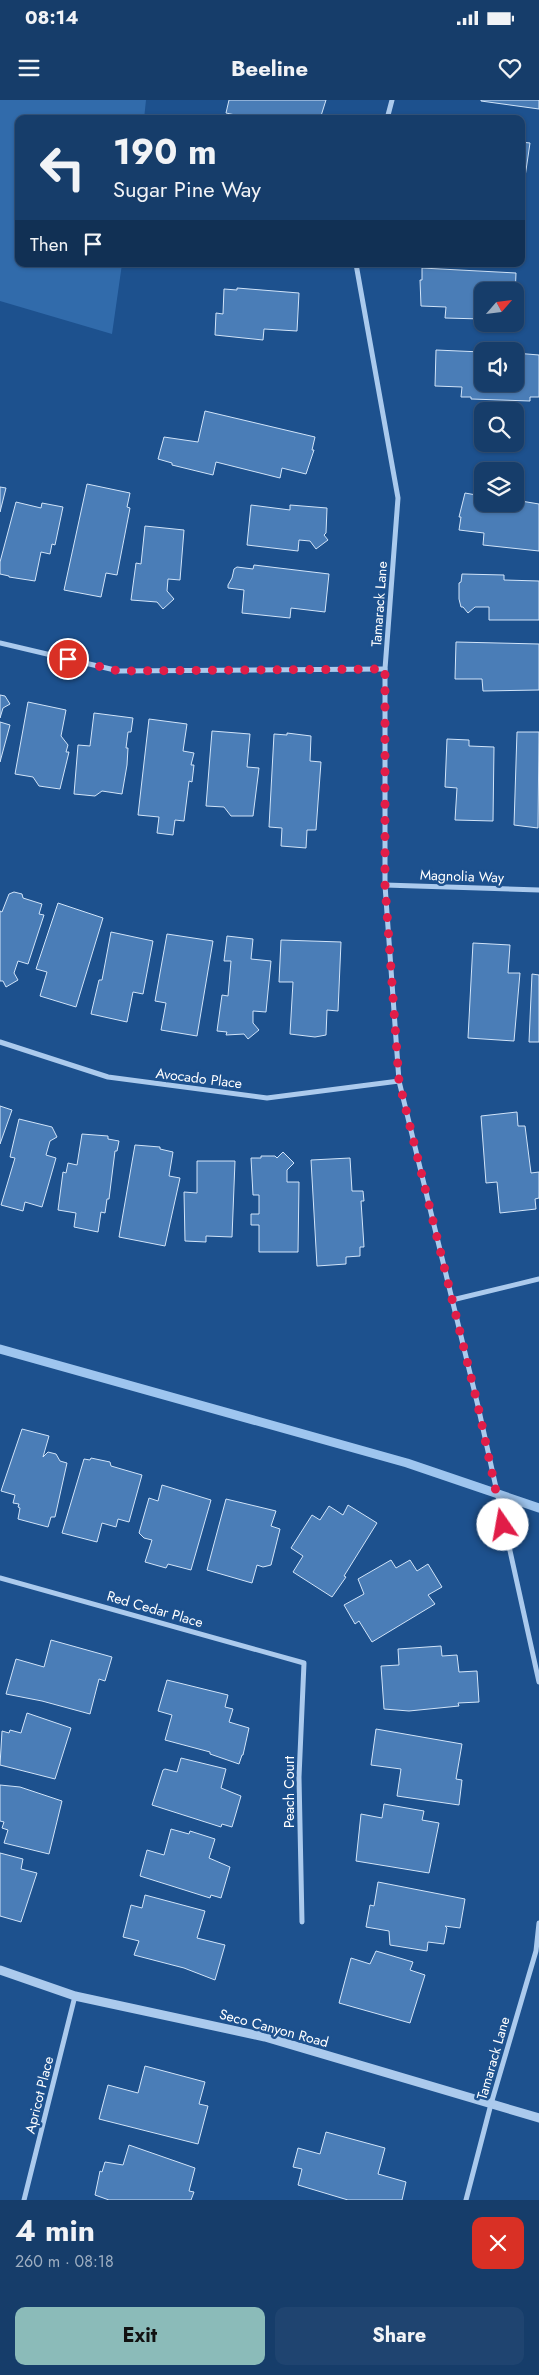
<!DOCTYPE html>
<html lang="en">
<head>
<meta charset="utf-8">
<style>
	body { margin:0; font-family:Jost,sans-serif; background:#1f4470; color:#f1f3f6; height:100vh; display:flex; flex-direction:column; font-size:19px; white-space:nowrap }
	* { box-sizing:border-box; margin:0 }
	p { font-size:16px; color:#9eaec1 }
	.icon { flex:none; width:28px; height:28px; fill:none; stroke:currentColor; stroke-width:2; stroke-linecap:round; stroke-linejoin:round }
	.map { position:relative; height:2100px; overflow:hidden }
	.sheet { display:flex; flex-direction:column; background:#163d6a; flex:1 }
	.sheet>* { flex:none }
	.top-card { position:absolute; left:15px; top:15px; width:510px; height:152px; border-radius:10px; box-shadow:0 1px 4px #0004,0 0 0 1px #35567e; background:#163d6a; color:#f1f3f6; overflow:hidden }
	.needle { width:32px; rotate:62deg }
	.buttons { position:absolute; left:474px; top:182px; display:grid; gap:10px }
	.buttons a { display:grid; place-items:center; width:50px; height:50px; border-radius:10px; background:#163d6a; box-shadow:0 1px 4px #0004,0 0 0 1px #35567e; font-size:25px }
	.pin { position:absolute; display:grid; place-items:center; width:42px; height:42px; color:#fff; margin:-21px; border:2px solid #fff; border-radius:50%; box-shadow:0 1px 5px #0007 }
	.me { position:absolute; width:55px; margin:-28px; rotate:348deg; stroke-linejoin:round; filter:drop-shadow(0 0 4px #0008) }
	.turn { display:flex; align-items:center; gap:18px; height:105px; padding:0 15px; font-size:22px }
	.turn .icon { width:65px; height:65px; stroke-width:2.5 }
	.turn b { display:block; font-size:35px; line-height:42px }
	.then { display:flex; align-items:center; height:48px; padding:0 15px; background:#0003; gap:10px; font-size:19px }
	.round { display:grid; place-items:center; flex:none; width:52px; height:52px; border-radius:10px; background:#1f4470 }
	.head { display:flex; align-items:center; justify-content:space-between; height:85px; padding:0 15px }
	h1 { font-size:30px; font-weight:700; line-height:38px }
	.button { display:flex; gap:10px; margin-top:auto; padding:10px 15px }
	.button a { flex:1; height:58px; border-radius:10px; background:#8bbbb9; color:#111; font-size:20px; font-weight:700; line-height:58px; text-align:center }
	.button a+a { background:#1f4470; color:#f1f3f6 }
	.status { display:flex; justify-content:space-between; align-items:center; height:35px; padding:0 25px; background:#163d6a; direction:ltr }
	.status svg { height:14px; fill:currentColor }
	header { display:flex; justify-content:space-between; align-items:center; height:65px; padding:0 15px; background:#163d6a; font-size:22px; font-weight:700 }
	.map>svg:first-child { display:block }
</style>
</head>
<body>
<div class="status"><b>08:14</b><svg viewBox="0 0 49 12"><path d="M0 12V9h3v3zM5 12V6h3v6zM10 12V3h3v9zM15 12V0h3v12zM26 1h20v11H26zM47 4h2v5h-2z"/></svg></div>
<header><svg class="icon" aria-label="menu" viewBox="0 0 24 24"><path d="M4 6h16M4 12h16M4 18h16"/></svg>Beeline<svg class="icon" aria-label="heart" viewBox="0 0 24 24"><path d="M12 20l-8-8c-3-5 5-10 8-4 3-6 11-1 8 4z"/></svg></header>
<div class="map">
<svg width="539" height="2100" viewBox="0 0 539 2100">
	<rect width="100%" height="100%" fill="#1d518e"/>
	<polygon fill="#316bab" points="0,0 146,0 144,19 19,19 19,164 122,164 112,234 0,201"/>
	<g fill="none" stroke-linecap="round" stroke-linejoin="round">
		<polyline stroke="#9ec5ef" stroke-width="9" points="0,1249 407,1363 539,1408"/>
	</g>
	<g fill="#4a7db7" stroke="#d1e4f9">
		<polygon points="229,0 326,0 320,19 295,16 295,19 254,19 226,13"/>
		<polygon points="481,0 539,0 539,9 481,1"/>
		<polygon points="521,42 530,43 525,77 521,77"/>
		<polygon points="237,164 262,164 261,165 252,164 252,167"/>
		<polygon points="422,168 516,173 515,197 515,191 482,191 482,219 445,218 446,207 421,206 420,180 422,180"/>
		<polygon points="237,188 299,193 297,231 264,229 263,240 215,235 216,213 223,214 224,189 237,190"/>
		<polygon points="436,250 482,252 482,284 515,284 515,253 539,255 539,297 530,297 530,301 471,299 471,297 461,297 462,287 435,286"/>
		<polygon points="205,311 315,337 312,350 314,350 306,374 282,368 280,378 216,362 213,375 172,365 172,363 158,359 164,337 198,342"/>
		<polygon points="87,384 130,393 127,407 130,408 117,475 106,473 101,497 64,490"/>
		<polygon points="0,387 6,388 0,412"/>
		<polygon points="465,393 482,396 482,404 515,404 515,400 539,404 539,451 483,445 484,433 459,430 461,417 459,417"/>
		<polygon points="16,402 41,408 42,403 63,407 55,445 52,444 50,454 41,452 35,481 9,477 9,476 0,474 0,462"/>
		<polygon points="251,405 290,410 290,405 327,408 326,433 324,435 328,440 316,449 310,441 299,440 298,451 247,445"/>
		<polygon points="145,426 184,430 180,480 168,479 167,491 174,499 163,509 157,502 131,500 136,463 141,464"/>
		<polygon points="254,465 329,474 325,512 291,508 290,518 242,513 244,490 228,488 228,485 232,478 234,469 237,467 253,469"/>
		<polygon points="462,474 504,475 504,480 539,481 539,520 489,520 489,507 475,507 468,513 463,507 461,507 459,499 459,483 461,482"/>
		<polygon points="456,542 539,544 539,590 483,591 482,579 455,579"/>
		<polygon points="0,595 5,596 10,604 3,608 0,618"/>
		<polygon points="28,602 66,610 61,636 68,645 66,652 69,652 60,689 39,686 33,677 15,674"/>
		<polygon points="94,613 133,618 131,632 128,632 126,648 128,648 127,665 122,694 102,691 95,696 74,694 78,645 90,646"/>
		<polygon points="149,619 187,624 183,651 194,653 191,665 194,665 192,682 189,681 184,721 175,720 173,735 157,733 159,717 138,715"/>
		<polygon points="0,622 10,625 0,662"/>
		<polygon points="212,631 250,634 247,667 259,668 253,716 231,716 224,707 206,706"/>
		<polygon points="517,632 539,632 538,728 514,725"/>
		<polygon points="287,633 311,636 310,661 321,662 316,730 307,730 306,748 281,746 282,728 269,727 274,634 287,635"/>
		<polygon points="447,639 469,640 469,646 494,647 493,721 455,720 457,688 445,687"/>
		<polygon points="14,792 22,794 23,798 42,804 39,814 44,815 28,864 18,861 14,873 18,880 6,887 3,881 0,881 0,811 2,812 9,794"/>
		<polygon points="58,803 103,818 76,907 40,896 47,872 36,869"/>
		<polygon points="111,832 153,841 143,894 133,892 127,922 91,914 99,880 102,880"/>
		<polygon points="167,834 213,841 197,936 161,930 166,903 155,901"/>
		<polygon points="227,836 253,839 251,859 271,861 266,912 253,911 253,923 259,930 248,939 244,934 226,935 227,932 217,931 222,895 228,896 231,861 224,861"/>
		<polygon points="281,840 341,842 338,911 327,910 326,935 315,937 290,934 293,882 279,882"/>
		<polygon points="473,843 510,845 508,873 520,873 514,941 468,938"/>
		<polygon points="532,874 539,875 539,942 529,942"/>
		<polygon points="0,1006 12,1010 0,1044"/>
		<polygon points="517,1012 518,1026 525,1026 531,1073 539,1072 539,1098 535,1099 536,1109 500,1113 497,1082 486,1083 481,1016"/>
		<polygon points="19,1019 52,1027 57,1037 50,1041 46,1055 56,1058 42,1107 25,1102 23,1111 1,1105 15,1058 10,1057"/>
		<polygon points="82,1034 108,1036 108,1039 119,1041 117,1051 115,1051 109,1099 107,1099 105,1113 101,1112 98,1132 74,1127 76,1113 58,1110 63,1072 66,1073 68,1063 77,1065"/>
		<polygon points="135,1045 160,1047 160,1049 173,1052 169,1076 180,1078 165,1146 119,1137"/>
		<polygon points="283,1052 294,1063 287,1070 287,1082 299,1082 298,1152 259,1152 259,1125 251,1125 251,1114 259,1114 259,1095 253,1095 251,1058 261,1058 261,1056 275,1056 277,1058"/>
		<polygon points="350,1058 352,1091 363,1091 364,1101 361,1101 364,1147 360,1147 360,1156 346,1157 346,1164 317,1166 311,1060"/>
		<polygon points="197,1061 235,1061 232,1137 206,1136 206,1142 185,1141 184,1092 197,1093"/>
		<polygon points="22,1329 49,1336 43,1357 48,1352 56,1354 60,1361 67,1363 55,1417 51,1417 48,1427 18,1419 20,1408 18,1407 19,1404 13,1403 15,1395 1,1391"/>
		<polygon points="91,1358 110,1362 111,1366 142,1375 129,1422 118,1419 116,1427 102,1423 97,1442 62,1433 84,1359 90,1360"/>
		<polygon points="162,1385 211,1400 191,1470 168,1464 166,1468 145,1462 152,1440 144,1438 139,1433 149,1398 158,1401"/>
		<polygon points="226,1399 276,1411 271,1426 280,1429 271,1465 263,1467 257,1465 252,1483 207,1470"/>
		<polygon points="348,1405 377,1423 344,1476 346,1477 332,1497 293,1472 303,1456 291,1448 312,1415 320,1420 329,1406 343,1415"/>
		<polygon points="391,1460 396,1468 410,1460 417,1471 428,1464 442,1487 428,1495 435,1504 372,1542 359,1521 355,1524 344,1505 364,1494 358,1479"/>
		<polygon points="51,1540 112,1557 105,1581 99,1579 90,1614 42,1601 6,1594 16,1559 44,1567"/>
		<polygon points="441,1546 442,1556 457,1555 459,1572 477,1571 479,1602 458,1603 459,1606 409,1611 384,1609 381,1566 399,1565 398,1549"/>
		<polygon points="167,1580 228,1595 225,1607 233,1609 229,1622 249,1628 243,1655 242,1655 239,1664 210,1654 210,1652 165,1640 172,1615 158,1611"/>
		<polygon points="27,1613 71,1628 55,1679 0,1665 2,1631 9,1633 10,1630 21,1633"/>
		<polygon points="376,1629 462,1644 456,1679 462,1680 459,1705 397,1696 401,1669 371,1665"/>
		<polygon points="181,1658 226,1669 221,1688 241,1696 232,1727 222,1724 221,1727 152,1705 163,1670 165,1669 177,1672"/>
		<polygon points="0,1685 20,1687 62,1701 49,1754 4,1743 8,1730 2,1728 4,1722 0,1721"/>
		<polygon points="384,1704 424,1711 422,1720 439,1723 429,1773 356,1761 361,1714 382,1718"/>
		<polygon points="171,1729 189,1734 190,1731 215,1739 209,1758 230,1767 221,1798 211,1795 210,1798 140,1776 147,1750 164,1755"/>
		<polygon points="0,1753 23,1759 21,1769 37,1773 21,1822 0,1816"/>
		<polygon points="378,1782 465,1799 460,1828 445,1826 447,1828 444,1844 428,1842 427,1851 390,1845 389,1831 366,1827 370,1805 374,1806"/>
		<polygon points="145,1795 205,1811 197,1838 225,1845 215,1880 184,1868 134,1855 139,1841 123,1837 131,1805 142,1808"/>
		<polygon points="376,1851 413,1862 410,1870 425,1875 410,1923 339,1903 351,1858 370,1864"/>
		<polygon points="145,1966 205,1982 199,2004 208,2006 198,2044 99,2019 108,1985 138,1993"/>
		<polygon points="326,2032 385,2048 378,2074 406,2082 402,2100 348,2100 298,2085 302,2069 293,2067 298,2048 320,2054"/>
		<polygon points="129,2045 195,2068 189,2091 194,2092 191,2100 109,2100 95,2095 100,2071 102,2072 105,2062 123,2065"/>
	</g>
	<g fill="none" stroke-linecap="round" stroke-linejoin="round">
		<g stroke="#abcaed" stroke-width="5">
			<polyline points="387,19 392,0"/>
			<polyline points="356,164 398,398 385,569 385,785 399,981 478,1306 539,1582"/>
			<polyline points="0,543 119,571 385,569"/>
			<polyline points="385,785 539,790"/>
			<polyline points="0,942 108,977 267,998 399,981"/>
			<polyline points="452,1200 539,1179"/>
			<polyline points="0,1478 304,1563 299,1677 302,1822"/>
			<polyline points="24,2100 75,1896"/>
			<polyline points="466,2100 491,2004 536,1851 539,1823"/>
		</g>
		<polyline stroke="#abcaed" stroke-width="9" points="0,1870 75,1896 265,1937 539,2018"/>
	</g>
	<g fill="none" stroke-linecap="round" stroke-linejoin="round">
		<polyline stroke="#e11d48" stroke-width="9" stroke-dasharray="0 16.2" points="68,559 119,571 385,569 385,785 399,981 478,1306 503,1425"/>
	</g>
	<g text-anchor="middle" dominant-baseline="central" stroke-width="5" stroke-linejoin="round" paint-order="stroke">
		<g font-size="14" fill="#fff" stroke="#1d518e">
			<text transform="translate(379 504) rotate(-86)">Tamarack Lane</text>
			<text transform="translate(462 776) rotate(2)">Magnolia Way</text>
			<text transform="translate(199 978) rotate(7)">Avocado Place</text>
			<text transform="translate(155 1509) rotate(16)">Red Cedar Place</text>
			<text transform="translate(289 1692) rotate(-90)">Peach Court</text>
			<text transform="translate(274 1928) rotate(15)">Seco Canyon Road</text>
			<text transform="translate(493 1958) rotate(-74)">Tamarack Lane</text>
			<text transform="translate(39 1995) rotate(-76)">Apricot Place</text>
		</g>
	</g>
</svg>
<div class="buttons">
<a><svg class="needle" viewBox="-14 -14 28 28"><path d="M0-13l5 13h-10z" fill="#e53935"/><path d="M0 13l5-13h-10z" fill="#9eaec1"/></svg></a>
<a><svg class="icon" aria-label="sound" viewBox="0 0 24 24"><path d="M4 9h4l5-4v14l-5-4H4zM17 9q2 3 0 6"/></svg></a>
<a><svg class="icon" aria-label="search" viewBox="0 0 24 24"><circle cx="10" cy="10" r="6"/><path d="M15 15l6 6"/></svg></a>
<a><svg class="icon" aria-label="layers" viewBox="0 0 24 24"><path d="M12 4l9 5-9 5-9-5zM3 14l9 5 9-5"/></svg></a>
</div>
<div class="pin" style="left:68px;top:559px;background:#d93025"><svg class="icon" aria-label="arrive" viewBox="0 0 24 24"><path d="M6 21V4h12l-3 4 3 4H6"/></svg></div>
<svg class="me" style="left:503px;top:1425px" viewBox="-20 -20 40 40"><circle r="19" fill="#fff"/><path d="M0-13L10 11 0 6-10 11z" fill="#e11d48"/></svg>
<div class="top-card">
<div class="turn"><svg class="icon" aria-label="left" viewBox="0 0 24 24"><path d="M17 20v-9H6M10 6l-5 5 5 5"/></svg><div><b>190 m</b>Sugar Pine Way</div></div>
<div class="then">Then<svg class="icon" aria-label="arrive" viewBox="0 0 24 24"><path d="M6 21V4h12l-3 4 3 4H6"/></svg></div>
</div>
</div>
<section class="sheet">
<div class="head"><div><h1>4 min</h1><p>260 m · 08:18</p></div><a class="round" style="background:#d93025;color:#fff"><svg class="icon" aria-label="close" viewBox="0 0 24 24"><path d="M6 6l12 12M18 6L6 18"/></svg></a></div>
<div class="button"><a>Exit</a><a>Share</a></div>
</section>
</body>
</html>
